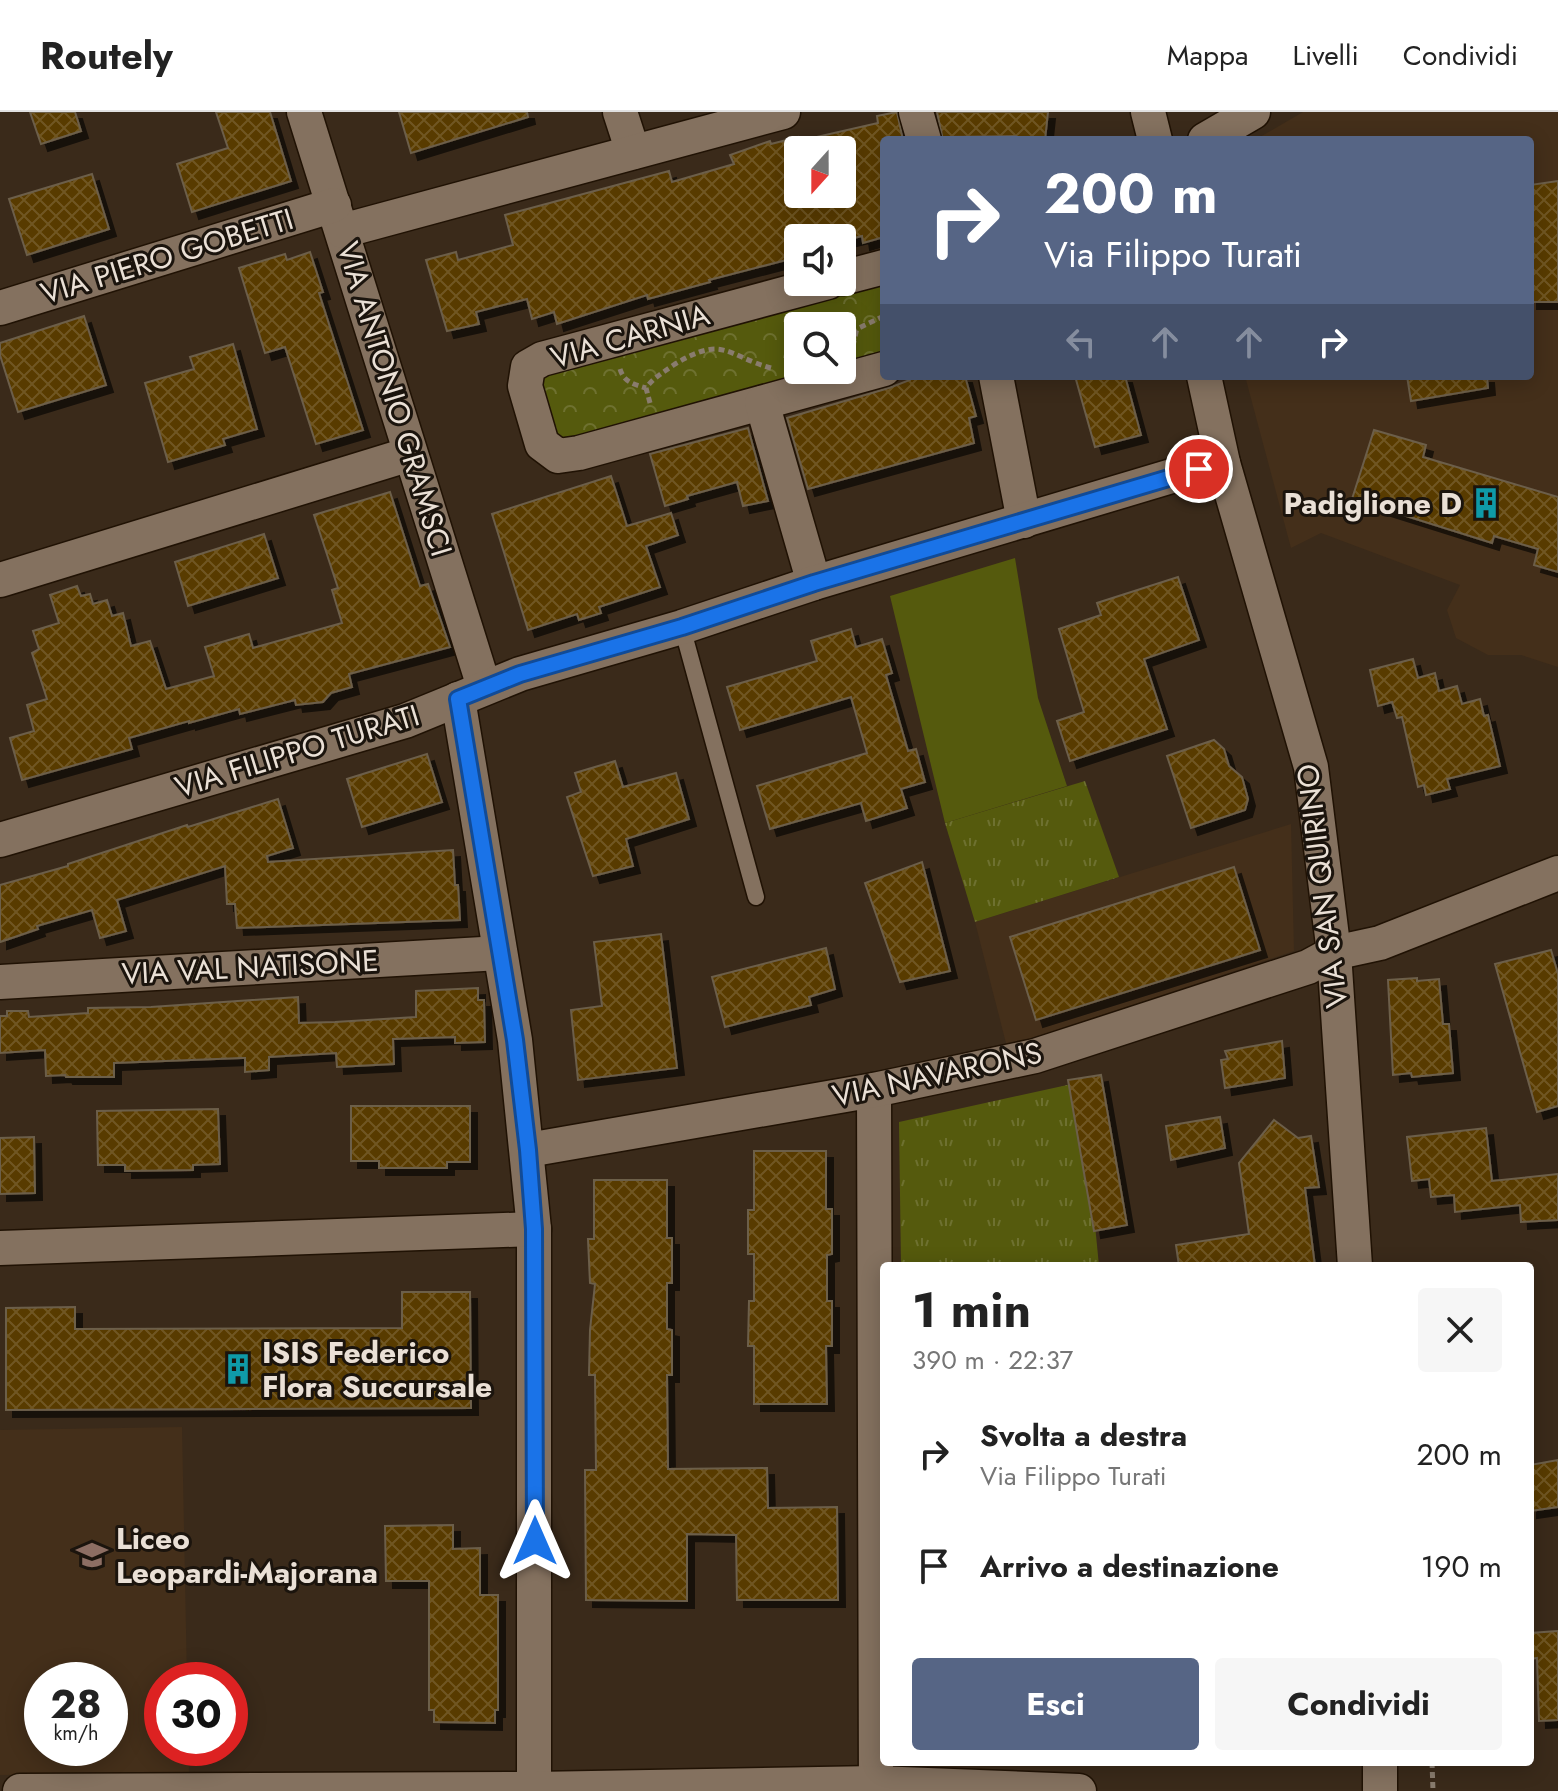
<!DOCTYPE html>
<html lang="it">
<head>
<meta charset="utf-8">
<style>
	body { margin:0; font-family:Jost,sans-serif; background:#f6f6f6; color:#222; height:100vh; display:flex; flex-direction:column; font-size:30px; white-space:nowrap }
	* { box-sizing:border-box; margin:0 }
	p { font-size:26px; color:#767676 }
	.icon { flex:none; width:44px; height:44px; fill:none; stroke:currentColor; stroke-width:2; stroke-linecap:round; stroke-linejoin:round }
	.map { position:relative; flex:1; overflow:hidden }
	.side { position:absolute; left:880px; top:1150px; width:654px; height:504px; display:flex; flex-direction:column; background:#fff; border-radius:8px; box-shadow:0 4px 20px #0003 }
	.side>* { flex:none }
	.guide { position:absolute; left:880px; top:24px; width:654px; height:244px; border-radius:8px; box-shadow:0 4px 20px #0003; background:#566585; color:#fff; overflow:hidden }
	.needle { width:52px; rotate:201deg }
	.buttons { position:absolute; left:784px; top:24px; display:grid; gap:16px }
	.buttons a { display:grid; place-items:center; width:72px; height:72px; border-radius:8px; background:#fff; box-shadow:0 4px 20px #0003; font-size:40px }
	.speed { position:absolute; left:24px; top:1550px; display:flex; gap:16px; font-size:40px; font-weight:700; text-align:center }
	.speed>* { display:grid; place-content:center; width:104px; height:104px; border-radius:50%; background:#fff; box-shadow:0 4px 20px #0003; line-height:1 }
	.speed small { font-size:20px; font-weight:400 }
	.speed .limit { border:12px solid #d22; background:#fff; color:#111 }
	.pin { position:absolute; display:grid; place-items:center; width:68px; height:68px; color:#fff; margin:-34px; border:4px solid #fff; border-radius:50%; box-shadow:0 2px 8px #0007 }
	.me { position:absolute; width:88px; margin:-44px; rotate:0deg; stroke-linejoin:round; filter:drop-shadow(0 0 6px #0008) }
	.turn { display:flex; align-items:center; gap:28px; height:168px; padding:0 32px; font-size:36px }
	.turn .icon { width:104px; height:104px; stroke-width:2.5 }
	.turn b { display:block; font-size:56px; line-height:68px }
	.lanes { display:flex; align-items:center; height:76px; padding:0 32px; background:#0003; justify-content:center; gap:40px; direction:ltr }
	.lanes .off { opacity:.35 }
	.round { display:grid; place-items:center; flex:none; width:84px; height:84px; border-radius:8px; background:#f6f6f6 }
	.summary { display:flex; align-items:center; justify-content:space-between; height:136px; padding:0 32px }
	h1 { font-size:48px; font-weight:700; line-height:60px }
	.action { display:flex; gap:16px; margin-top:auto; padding:16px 32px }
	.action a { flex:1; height:92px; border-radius:8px; background:#566585; color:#fff; font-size:32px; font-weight:700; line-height:92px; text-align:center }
	.action a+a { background:#f6f6f6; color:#222 }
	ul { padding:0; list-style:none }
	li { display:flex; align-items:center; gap:24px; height:112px; padding:0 32px }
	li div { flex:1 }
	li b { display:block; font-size:30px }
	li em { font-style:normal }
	header { display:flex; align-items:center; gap:48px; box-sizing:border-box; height:112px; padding:0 40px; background:#fff; border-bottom:2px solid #e0e0e0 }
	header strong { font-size:38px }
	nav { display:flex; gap:44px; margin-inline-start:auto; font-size:28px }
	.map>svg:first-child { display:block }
</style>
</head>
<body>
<header>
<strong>Routely</strong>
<nav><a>Mappa</a><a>Livelli</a><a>Condividi</a></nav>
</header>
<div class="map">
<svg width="1558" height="1679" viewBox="0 0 1558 1679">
	<defs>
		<pattern id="grass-tufts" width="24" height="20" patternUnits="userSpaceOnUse" patternTransform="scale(2)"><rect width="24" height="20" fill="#555a0d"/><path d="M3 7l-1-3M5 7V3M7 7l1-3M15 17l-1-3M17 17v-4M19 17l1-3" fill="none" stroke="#6e7130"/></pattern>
		<pattern id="park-crowns" width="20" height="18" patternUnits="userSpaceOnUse" patternTransform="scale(2)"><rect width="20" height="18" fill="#555a0d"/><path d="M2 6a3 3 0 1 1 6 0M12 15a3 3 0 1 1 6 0" fill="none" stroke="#6e7130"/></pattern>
		<pattern id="building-cross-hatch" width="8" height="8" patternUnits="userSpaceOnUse" patternTransform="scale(2)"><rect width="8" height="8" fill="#583a00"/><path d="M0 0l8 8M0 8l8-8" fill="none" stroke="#705624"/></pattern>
		<filter id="shadow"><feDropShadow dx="7" dy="7" stdDeviation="0" flood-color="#0009"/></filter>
	</defs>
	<rect width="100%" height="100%" fill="#3a2a1a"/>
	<g fill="#442f1a" fill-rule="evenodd">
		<polygon points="1303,0 1558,0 1558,555 1521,543 1488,543 1456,526 1447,498 1460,473 1321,421 1291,436 1245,264 1530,264 1530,28 1255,28"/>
		<polygon points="1291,712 1294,839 1007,935 975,810"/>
		<path d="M182 1315 187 1568H162V1636H188L189 1660 0 1663V1318ZM42 1568H110V1636H42Z"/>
	</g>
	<g fill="url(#grass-tufts)">
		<polygon points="1085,669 1119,765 975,810 945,711"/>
		<polygon points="1081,970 1099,1154 901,1154 899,1010"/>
	</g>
	<path fill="url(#park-crowns)" fill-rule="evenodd" d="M884 155V257L558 344 528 255ZM798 214H842V258H798Z"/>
	<polygon fill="#555a0d" points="1015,446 1038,586 1067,674 945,711 890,484"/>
	<g fill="url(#building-cross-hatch)" stroke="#6c5e4a" stroke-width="2" filter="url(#shadow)">
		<polygon points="30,0 75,0 81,19 41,32"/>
		<polygon points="216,0 270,0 291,69 192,100 177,52 228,36"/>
		<polygon points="399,0 527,0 528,5 411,41"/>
		<polygon points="897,0 903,28 884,28 884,125 863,131 862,124 842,129 842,126 798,126 798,145 709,168 710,170 648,187 647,183 557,212 554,200 532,207 527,187 476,200 479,212 447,219 426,148 456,140 458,148 513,133 505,103 669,59 672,70 734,52 730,43 770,29 771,32 798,25 798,82 842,82 842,38 800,38 799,29 878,11 877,4"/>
		<polygon points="937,0 1048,0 1045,28 1017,28 1016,24 949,25 950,28 943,28"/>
		<polygon points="92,62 109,117 27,143 9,87"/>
		<polygon points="1558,69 1558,190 1530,190 1530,73"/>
		<polygon points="310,140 323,180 319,181 363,318 316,332 285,235 265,241 239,156 285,142 287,148"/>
		<polygon points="84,204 106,273 18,300 0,243 0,231"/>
		<polygon points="233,232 257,317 223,327 225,333 168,350 145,271 194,257 190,245"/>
		<polygon points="909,264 965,264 976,304 969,306 974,331 808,377 787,306 889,276 910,268"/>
		<polygon points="1075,264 1125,264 1141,323 1095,335"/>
		<polygon points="1407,264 1487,264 1488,276 1411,289"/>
		<polygon points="748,316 768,389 743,394 737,370 687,384 688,387 665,394 650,342"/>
		<polygon points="1374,318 1426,333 1423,345 1558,385 1558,460 1534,453 1538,437 1494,424 1492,431 1352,387"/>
		<polygon points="611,364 627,414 671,401 678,423 646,434 660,475 599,495 601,501 579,508 577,502 528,518 492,402"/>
		<polygon points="390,380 420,474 428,472 450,535 349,562 352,575 331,581 323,590 296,593 295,588 240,602 239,597 189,611 189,609 129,626 132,637 22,668 10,626 34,619 27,593 47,587 32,541 39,537 33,519 59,511 50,483 77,474 81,484 90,482 93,492 107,488 112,504 123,501 131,534 150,529 166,577 214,564 205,535 249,522 253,536 342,511 332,478 338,476 314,403"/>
		<polygon points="264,422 278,466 188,494 175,450"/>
		<polygon points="1178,465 1199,528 1144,547 1167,617 1070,649 1057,609 1084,600 1059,517 1101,503 1097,491"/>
		<polygon points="851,517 856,535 882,527 892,561 886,563 908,639 916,637 925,670 901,677 907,696 866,709 861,691 770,717 757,674 867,641 851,585 740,618 727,575 817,549 811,529"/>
		<polygon points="1413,547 1418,566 1435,561 1439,579 1457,574 1462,592 1480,587 1484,604 1488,603 1500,654 1447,667 1450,677 1426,683 1424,673 1418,675 1402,605 1397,606 1392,590 1378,594 1370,558"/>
		<polygon points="1214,628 1224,637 1229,654 1242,665 1248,687 1245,698 1191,716 1167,644"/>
		<polygon points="427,642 442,690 362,715 347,667"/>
		<polygon points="615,649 623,675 676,661 689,707 626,727 633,754 593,764 567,685 581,680 575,661"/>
		<polygon points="278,687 293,736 267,744 268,750 453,738 455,773 458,773 460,808 237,816 235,792 227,792 225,754 117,788 126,819 100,826 92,798 37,814 38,817 0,830 0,773 68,754 68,752 187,713 188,715"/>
		<polygon points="922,750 950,859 900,870 865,771"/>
		<polygon points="1234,755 1260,838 1036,908 1010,825"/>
		<polygon points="661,822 677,956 578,968 571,898 602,894 594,830"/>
		<polygon points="826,836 835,877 809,885 811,893 725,915 712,865"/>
		<polygon points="1551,838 1558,862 1558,994 1537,1000 1495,852"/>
		<polygon points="1417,866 1417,869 1439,867 1443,912 1449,912 1453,961 1412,965 1411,961 1393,963 1388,868"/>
		<polygon points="478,876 478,888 484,888 485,930 455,931 455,925 393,927 394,952 337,955 336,941 269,945 269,958 245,960 245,946 242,946 114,951 114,965 66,965 65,963 46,964 45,938 0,941 0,904 7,904 7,899 28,899 29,905 88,901 88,896 151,895 298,885 299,911 335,910 416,905 416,879"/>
		<polygon points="1282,929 1285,966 1225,976 1221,948 1228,947 1225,939"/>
		<polygon points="1101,963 1127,1113 1094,1119 1068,968"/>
		<polygon points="351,994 470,994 470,1050 447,1050 447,1056 379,1056 379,1049 351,1049"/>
		<polygon points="218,997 220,1052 193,1053 193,1058 125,1059 125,1053 98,1053 97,999"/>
		<polygon points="1220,1005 1225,1036 1171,1048 1166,1014"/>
		<polygon points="1274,1008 1298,1026 1311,1024 1319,1075 1305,1076 1315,1154 1179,1154 1176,1133 1249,1122 1239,1051"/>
		<polygon points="1486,1016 1492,1069 1558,1062 1558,1108 1521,1110 1520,1093 1455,1100 1454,1083 1431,1085 1429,1067 1412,1069 1407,1025"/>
		<polygon points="34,1025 35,1081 0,1082 0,1026"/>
		<polygon points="754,1039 826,1039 826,1097 832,1097 832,1142 827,1143 827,1189 832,1189 832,1234 826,1234 827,1292 754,1292 754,1234 748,1234 749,1189 754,1189 754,1142 748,1142 748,1098 754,1098"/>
		<polygon points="594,1068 667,1068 667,1126 672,1126 672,1171 667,1171 667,1217 672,1218 672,1263 667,1263 668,1357 767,1356 768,1396 837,1395 838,1488 737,1488 736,1423 687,1422 687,1489 586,1488 585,1358 596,1358 595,1263 589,1263 590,1218 595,1172 590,1171 588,1127 594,1127"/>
		<polygon points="402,1180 470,1180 471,1296 6,1298 6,1196 75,1195 75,1217 402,1216"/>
		<polygon points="1558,1348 1558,1395 1530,1399 1530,1353"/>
		<polygon points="453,1413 453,1437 480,1436 480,1483 498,1483 498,1598 495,1598 495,1611 434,1610 434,1598 429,1598 429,1469 386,1469 385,1414"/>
		<polygon points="1558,1519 1558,1608 1539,1609 1537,1546 1530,1547 1530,1521"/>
	</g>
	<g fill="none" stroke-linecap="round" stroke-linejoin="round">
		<defs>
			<polyline id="lane" points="682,515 756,785"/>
			<g id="street">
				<polyline points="304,0 484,575"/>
				<polyline points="620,0 633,40"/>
				<polyline points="916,0 924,28"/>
				<polyline points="1148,0 1155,28"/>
				<polyline points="1205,28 1253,0"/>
				<polyline points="342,119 783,0"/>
				<polyline points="842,166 884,155"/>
				<polyline points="828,170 542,247 528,255 525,274 542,332 558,344 579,341 884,257"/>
				<polyline points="0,196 334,93"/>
				<polyline points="996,264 1024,409"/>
				<polyline points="1204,264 1223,351 1311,655 1334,841 1355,1154"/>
				<polyline points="762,291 814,471"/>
				<polyline points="0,468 410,342"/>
				<polyline points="458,587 515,928 534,1117 534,1677"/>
				<polyline points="0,728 405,609 520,562 682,515 814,471 1175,363 1223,351"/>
				<polyline points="0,870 500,841"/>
				<polyline points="874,978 876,1679"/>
				<polyline points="528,1038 874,978 1035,944 1308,855 1334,841 1380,831 1558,761"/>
				<polyline points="0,1136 534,1117"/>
				<polyline points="1380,1650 1380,1679"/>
				<polyline points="20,1679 534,1677 876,1671 1079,1679"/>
			</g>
		</defs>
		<use href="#lane" stroke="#201204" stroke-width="19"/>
		<use href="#street" stroke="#201204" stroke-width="37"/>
		<g stroke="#897c6e" stroke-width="5" stroke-dasharray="6 4" stroke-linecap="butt">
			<polyline points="842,224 884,204"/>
			<polyline points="853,234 857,216"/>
			<path d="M620 257C624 270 633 272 646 276"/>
			<path d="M650 291 646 276C654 265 664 260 675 252 724 223 725 243 771 256"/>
			<polyline points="1432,1650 1433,1679"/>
		</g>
		<use href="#lane" stroke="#84715f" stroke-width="16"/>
		<use href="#street" stroke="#84715f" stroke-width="34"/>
	</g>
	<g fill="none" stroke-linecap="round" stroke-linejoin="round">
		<defs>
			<polyline id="route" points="535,1429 534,1117 528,1038 515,928 458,587 520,562 682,515 814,471 1199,357"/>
		</defs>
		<use href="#route" stroke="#114b97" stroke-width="20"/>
		<use href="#route" stroke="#1a73e8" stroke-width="14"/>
	</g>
	<defs>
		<symbol id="building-bare" viewBox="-9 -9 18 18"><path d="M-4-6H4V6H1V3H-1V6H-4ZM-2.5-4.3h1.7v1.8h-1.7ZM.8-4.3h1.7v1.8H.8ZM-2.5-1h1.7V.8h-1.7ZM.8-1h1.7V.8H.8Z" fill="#0f9aa8" stroke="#1b140d" stroke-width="2.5" paint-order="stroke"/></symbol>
		<symbol id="school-bare" viewBox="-9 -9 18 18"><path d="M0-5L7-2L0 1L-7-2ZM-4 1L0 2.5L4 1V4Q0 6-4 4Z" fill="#8d6e63" stroke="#1b140d" stroke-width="2.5" paint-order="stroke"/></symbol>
	</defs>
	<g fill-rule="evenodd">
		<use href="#building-bare" x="1464" y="369" width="44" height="44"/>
		<use href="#building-bare" x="216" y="1235" width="44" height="44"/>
		<use href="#school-bare" x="70" y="1421" width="44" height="44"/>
	</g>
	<g text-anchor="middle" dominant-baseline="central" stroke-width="6" stroke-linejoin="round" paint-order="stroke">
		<g font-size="30" fill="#eae0d6" stroke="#1b140d">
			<text transform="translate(167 144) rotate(-17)">VIA PIERO GOBETTI</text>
			<text transform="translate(630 224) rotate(-16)">VIA CARNIA</text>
			<text transform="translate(395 287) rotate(73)">VIA ANTONIO GRAMSCI</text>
			<text transform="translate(297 639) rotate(-17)">VIA FILIPPO TURATI</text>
			<text transform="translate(1322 774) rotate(-97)">VIA SAN QUIRINO</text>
			<text transform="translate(250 855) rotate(-3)">VIA VAL NATISONE</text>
			<text transform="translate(937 962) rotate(-12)">VIA NAVARONS</text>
		</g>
		<g font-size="30" font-weight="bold" fill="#eae0d6" stroke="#1b140d" text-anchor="start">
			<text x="1462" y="391" text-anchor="end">Padiglione D</text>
			<text x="262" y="1240">ISIS Federico<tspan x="262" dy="34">Flora Succursale</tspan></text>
			<text x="116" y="1426">Liceo<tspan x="116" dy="34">Leopardi-Majorana</tspan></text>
		</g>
	</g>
</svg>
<div class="buttons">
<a><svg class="needle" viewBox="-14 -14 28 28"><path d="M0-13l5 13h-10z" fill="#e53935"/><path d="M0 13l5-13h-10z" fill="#767676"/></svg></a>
<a><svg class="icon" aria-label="sound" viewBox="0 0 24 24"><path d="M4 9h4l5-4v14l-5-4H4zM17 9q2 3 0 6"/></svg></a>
<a><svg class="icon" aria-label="search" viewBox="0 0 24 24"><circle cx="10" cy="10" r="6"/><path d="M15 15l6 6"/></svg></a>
</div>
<div class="speed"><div>28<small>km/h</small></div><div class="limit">30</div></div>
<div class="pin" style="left:1199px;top:357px;background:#d93025"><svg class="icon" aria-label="arrive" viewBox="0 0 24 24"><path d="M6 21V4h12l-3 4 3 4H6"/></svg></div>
<svg class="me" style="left:535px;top:1429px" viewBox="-20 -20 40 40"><path d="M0-17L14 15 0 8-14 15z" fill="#1a73e8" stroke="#fff" stroke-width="4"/></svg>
<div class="guide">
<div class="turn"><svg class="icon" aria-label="right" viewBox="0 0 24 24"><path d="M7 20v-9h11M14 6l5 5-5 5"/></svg><div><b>200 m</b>Via Filippo Turati</div></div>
<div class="lanes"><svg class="icon off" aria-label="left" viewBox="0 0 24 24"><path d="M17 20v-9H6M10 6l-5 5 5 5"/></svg><svg class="icon off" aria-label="ahead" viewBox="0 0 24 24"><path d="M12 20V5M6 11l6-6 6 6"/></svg><svg class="icon off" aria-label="ahead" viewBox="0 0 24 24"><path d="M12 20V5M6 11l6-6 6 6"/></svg><svg class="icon" aria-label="right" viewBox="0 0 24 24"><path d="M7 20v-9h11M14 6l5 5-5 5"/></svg></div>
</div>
<section class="side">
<div class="summary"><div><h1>1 min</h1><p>390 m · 22:37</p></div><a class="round"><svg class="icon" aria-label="close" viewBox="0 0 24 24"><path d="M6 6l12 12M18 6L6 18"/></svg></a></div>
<ul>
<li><svg class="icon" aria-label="right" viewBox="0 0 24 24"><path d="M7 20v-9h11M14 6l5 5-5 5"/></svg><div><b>Svolta a destra</b><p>Via Filippo Turati</p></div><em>200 m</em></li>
<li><svg class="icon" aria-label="arrive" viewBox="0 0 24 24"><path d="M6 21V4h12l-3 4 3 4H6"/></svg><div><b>Arrivo a destinazione</b></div><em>190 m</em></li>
</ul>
<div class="action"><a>Esci</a><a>Condividi</a></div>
</section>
</div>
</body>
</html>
